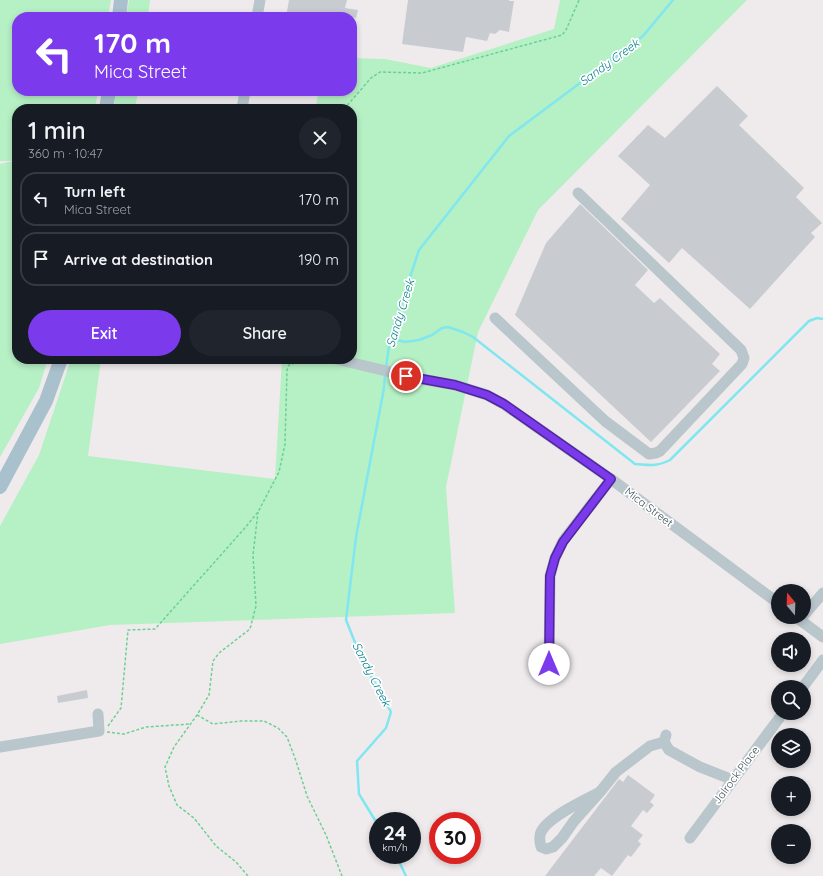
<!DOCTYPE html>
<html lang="en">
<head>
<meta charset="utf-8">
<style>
	body { margin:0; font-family:Quicksand,sans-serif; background:#20242c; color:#f1f3f6; height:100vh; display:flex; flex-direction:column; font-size:15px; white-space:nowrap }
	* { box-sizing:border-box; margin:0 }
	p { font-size:13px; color:#9ea1a6 }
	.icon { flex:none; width:22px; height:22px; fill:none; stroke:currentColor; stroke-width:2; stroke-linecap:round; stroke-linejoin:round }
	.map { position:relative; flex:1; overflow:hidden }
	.drawer { position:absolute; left:12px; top:104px; width:345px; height:260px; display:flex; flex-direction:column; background:#171b24; border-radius:16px; box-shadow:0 2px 6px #0003 }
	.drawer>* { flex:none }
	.top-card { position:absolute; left:12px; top:12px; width:345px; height:84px; border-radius:16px; box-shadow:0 2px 6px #0003; background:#7c3aed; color:#fff; overflow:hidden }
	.needle { width:26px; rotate:341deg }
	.controls { position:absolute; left:771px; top:584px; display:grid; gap:8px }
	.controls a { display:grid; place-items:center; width:40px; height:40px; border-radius:50%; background:#171b24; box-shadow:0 2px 6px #0003; font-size:20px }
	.speed { position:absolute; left:369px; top:812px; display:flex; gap:8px; font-size:20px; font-weight:700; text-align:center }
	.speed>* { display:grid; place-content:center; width:52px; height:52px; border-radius:50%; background:#171b24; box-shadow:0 2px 6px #0003; line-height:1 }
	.speed small { font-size:10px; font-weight:400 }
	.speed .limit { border:6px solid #d22; background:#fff; color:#111 }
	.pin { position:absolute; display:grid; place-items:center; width:34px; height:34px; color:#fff; margin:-17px; border:2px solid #fff; border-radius:50%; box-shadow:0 1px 4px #0007 }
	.me { position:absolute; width:44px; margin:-22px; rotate:0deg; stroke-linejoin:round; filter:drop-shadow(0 0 3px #0008) }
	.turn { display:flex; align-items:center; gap:14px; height:84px; padding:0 16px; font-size:18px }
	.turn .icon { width:52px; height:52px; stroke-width:2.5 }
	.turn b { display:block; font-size:28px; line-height:34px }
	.round { display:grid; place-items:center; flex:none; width:42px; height:42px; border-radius:21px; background:#20242c }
	.head { display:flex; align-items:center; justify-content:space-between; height:68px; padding:0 16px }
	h1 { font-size:24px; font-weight:600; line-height:30px }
	.button { display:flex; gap:8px; margin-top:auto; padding:8px 16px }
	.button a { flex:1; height:46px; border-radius:24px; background:#7c3aed; color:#fff; font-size:16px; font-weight:600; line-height:46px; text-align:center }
	.button a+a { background:#20242c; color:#f1f3f6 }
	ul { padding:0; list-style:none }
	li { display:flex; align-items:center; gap:12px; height:54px; margin:0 8px 6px; padding:0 8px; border:2px solid #363941; border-radius:16px }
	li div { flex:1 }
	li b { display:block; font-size:15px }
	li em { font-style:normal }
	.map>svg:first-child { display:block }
</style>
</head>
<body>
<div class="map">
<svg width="823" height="876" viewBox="0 0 823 876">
	<rect width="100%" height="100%" fill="#efebec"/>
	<g fill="#b6f0c5">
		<polygon points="0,0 111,0 108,17 17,17 17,91 98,91 95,109 17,109 17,161 0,161"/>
		<polygon points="129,0 150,0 148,17 126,17"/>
		<polygon points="560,0 747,0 538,210 478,332 446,487 455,613 110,625 0,644 0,526 39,455 71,359 101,359 88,456 275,479 282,359 352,359 352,109 315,109 319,91 352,91 352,58 385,59 431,68 554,29"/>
		<polygon points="116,91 138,91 135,109 114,109"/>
		<polygon points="8,162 17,162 17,359 48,359 39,388 0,457 0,164"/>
	</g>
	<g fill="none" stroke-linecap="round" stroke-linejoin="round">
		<g stroke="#80e6f0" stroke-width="2.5">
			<path d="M390 338 405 342 419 340 432 335 442 328 448 327 463 332 473 337 635 464C650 465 656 467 670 460L809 321 817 318 823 319"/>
			<polyline points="386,368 390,338 419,250 509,136 643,36 673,0"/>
			<polyline points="378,825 359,794 357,761 386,728 391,712 362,660 346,620 356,537 384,388 385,375"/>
			<polyline points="396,855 406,876"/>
		</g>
	</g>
	<g fill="#c8ccd1">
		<polygon points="289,0 347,0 345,8 358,10 356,18 352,17 286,17"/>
		<polygon points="408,0 509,0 509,1 514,1 509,32 500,30 495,34 490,33 487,41 466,37 463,52 402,44"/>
		<polygon points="717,86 748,116 739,125 804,188 796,197 822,223 811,233 815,237 750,309 682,248 669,263 621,219 650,185 618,156 648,125 665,138"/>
		<polygon points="580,204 648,270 635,285 654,303 660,298 720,354 712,364 720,371 651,442 515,315 546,243"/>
		<polygon points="87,690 88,698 58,703 57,696"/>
		<polygon points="628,775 655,795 650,802 654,805 647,813 643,810 631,826 643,835 638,841 641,844 631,857 628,855 612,876 601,868 594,876 545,876 619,779 623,782"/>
	</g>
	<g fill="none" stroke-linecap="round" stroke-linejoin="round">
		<g stroke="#6dd093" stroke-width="1.5" stroke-dasharray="3 2" stroke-linecap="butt">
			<polyline points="344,109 371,78 380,72 422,73 562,35 566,30 579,0"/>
			<polyline points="197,715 213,724 241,721 264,721 278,728 287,737 296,761 307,796 326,835 342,876"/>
			<polyline points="108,726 121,708 128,630 155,629 244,529 258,512 279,472 285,444 287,370 289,365 298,362 300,359"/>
			<polyline points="107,732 124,734 146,727 190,724"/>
			<polyline points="248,876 236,862 216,846 194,818 177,805 169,786 165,767 174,747 197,715 209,695 213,661 219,653 250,629 256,606 253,555 258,512"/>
		</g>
		<g stroke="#b9c6cc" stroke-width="11">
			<polyline points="257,17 260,0"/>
			<polyline points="242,109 245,91"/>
			<polyline points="495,318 605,421 649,454 656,453 660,451 742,364 744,358 741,350 578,193"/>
			<polyline points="336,359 420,379 455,385 487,395 505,405 611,479 778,603"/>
			<polyline points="804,615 823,593"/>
			<polyline points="796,617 823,637"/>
			<polyline points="549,664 550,576 555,558 563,541 611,479"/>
			<polyline points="803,687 823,660"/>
			<polyline points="666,735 664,742 669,750 700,767 733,780"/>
			<polyline points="0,747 99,731 98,714"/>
			<path d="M600 792C586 799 548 817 541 832 539 836 540 843 541 847L546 849 553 847 562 838 574 821 600 792 616 772 650 746 664 742"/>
			<polyline points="690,838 783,713"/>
		</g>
		<g stroke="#a9c0cd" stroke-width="14">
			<polyline points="119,17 121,0"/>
			<polyline points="106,109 109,91"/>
			<polyline points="0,487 46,401 61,359"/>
		</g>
	</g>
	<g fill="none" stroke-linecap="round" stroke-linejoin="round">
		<defs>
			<polyline id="route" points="406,376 455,385 487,395 504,404 611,479 563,542 555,558 550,576 549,664"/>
		</defs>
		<use href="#route" stroke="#51269a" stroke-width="10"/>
		<use href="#route" stroke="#7c3aed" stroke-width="7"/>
	</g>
	<g text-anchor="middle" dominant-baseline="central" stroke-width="3.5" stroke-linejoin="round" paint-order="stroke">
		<g font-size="11" fill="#43525a" stroke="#fff">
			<text transform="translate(649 507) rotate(37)">Mica Street</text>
			<text transform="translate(736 775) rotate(-53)">Jalrock Place</text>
		</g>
		<g font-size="12" font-style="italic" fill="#07818c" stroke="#fff">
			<text transform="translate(609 62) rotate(-36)">Sandy Creek</text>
			<text transform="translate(400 313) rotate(-73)">Sandy Creek</text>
			<text transform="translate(372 674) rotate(63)">Sandy Creek</text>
		</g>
	</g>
</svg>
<div class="controls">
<a><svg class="needle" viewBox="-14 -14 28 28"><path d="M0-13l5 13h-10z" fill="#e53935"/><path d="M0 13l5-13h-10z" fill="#9ea1a6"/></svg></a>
<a><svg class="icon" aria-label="sound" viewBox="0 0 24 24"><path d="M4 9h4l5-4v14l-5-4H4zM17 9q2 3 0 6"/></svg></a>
<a><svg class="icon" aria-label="search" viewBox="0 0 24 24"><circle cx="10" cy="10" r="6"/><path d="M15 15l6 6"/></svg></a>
<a><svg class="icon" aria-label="layers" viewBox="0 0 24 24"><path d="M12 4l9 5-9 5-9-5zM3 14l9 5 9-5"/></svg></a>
<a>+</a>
<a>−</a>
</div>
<div class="speed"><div>24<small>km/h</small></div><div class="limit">30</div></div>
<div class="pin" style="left:406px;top:376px;background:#d93025"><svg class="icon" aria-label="arrive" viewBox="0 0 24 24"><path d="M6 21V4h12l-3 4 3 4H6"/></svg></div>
<svg class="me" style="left:549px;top:664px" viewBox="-20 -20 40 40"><circle r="19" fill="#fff"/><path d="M0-13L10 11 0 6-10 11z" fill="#7c3aed"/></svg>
<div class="top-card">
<div class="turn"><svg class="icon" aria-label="left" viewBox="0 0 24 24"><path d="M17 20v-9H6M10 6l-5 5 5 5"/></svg><div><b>170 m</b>Mica Street</div></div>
</div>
<section class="drawer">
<div class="head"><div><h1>1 min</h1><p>360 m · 10:47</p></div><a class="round"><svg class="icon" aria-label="close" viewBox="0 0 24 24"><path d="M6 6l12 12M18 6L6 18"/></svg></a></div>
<ul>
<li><svg class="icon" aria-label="left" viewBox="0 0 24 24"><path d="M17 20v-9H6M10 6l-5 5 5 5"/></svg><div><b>Turn left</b><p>Mica Street</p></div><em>170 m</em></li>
<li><svg class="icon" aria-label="arrive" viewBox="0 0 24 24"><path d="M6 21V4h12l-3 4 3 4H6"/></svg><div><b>Arrive at destination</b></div><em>190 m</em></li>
</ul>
<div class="button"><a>Exit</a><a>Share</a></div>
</section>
</div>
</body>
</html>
